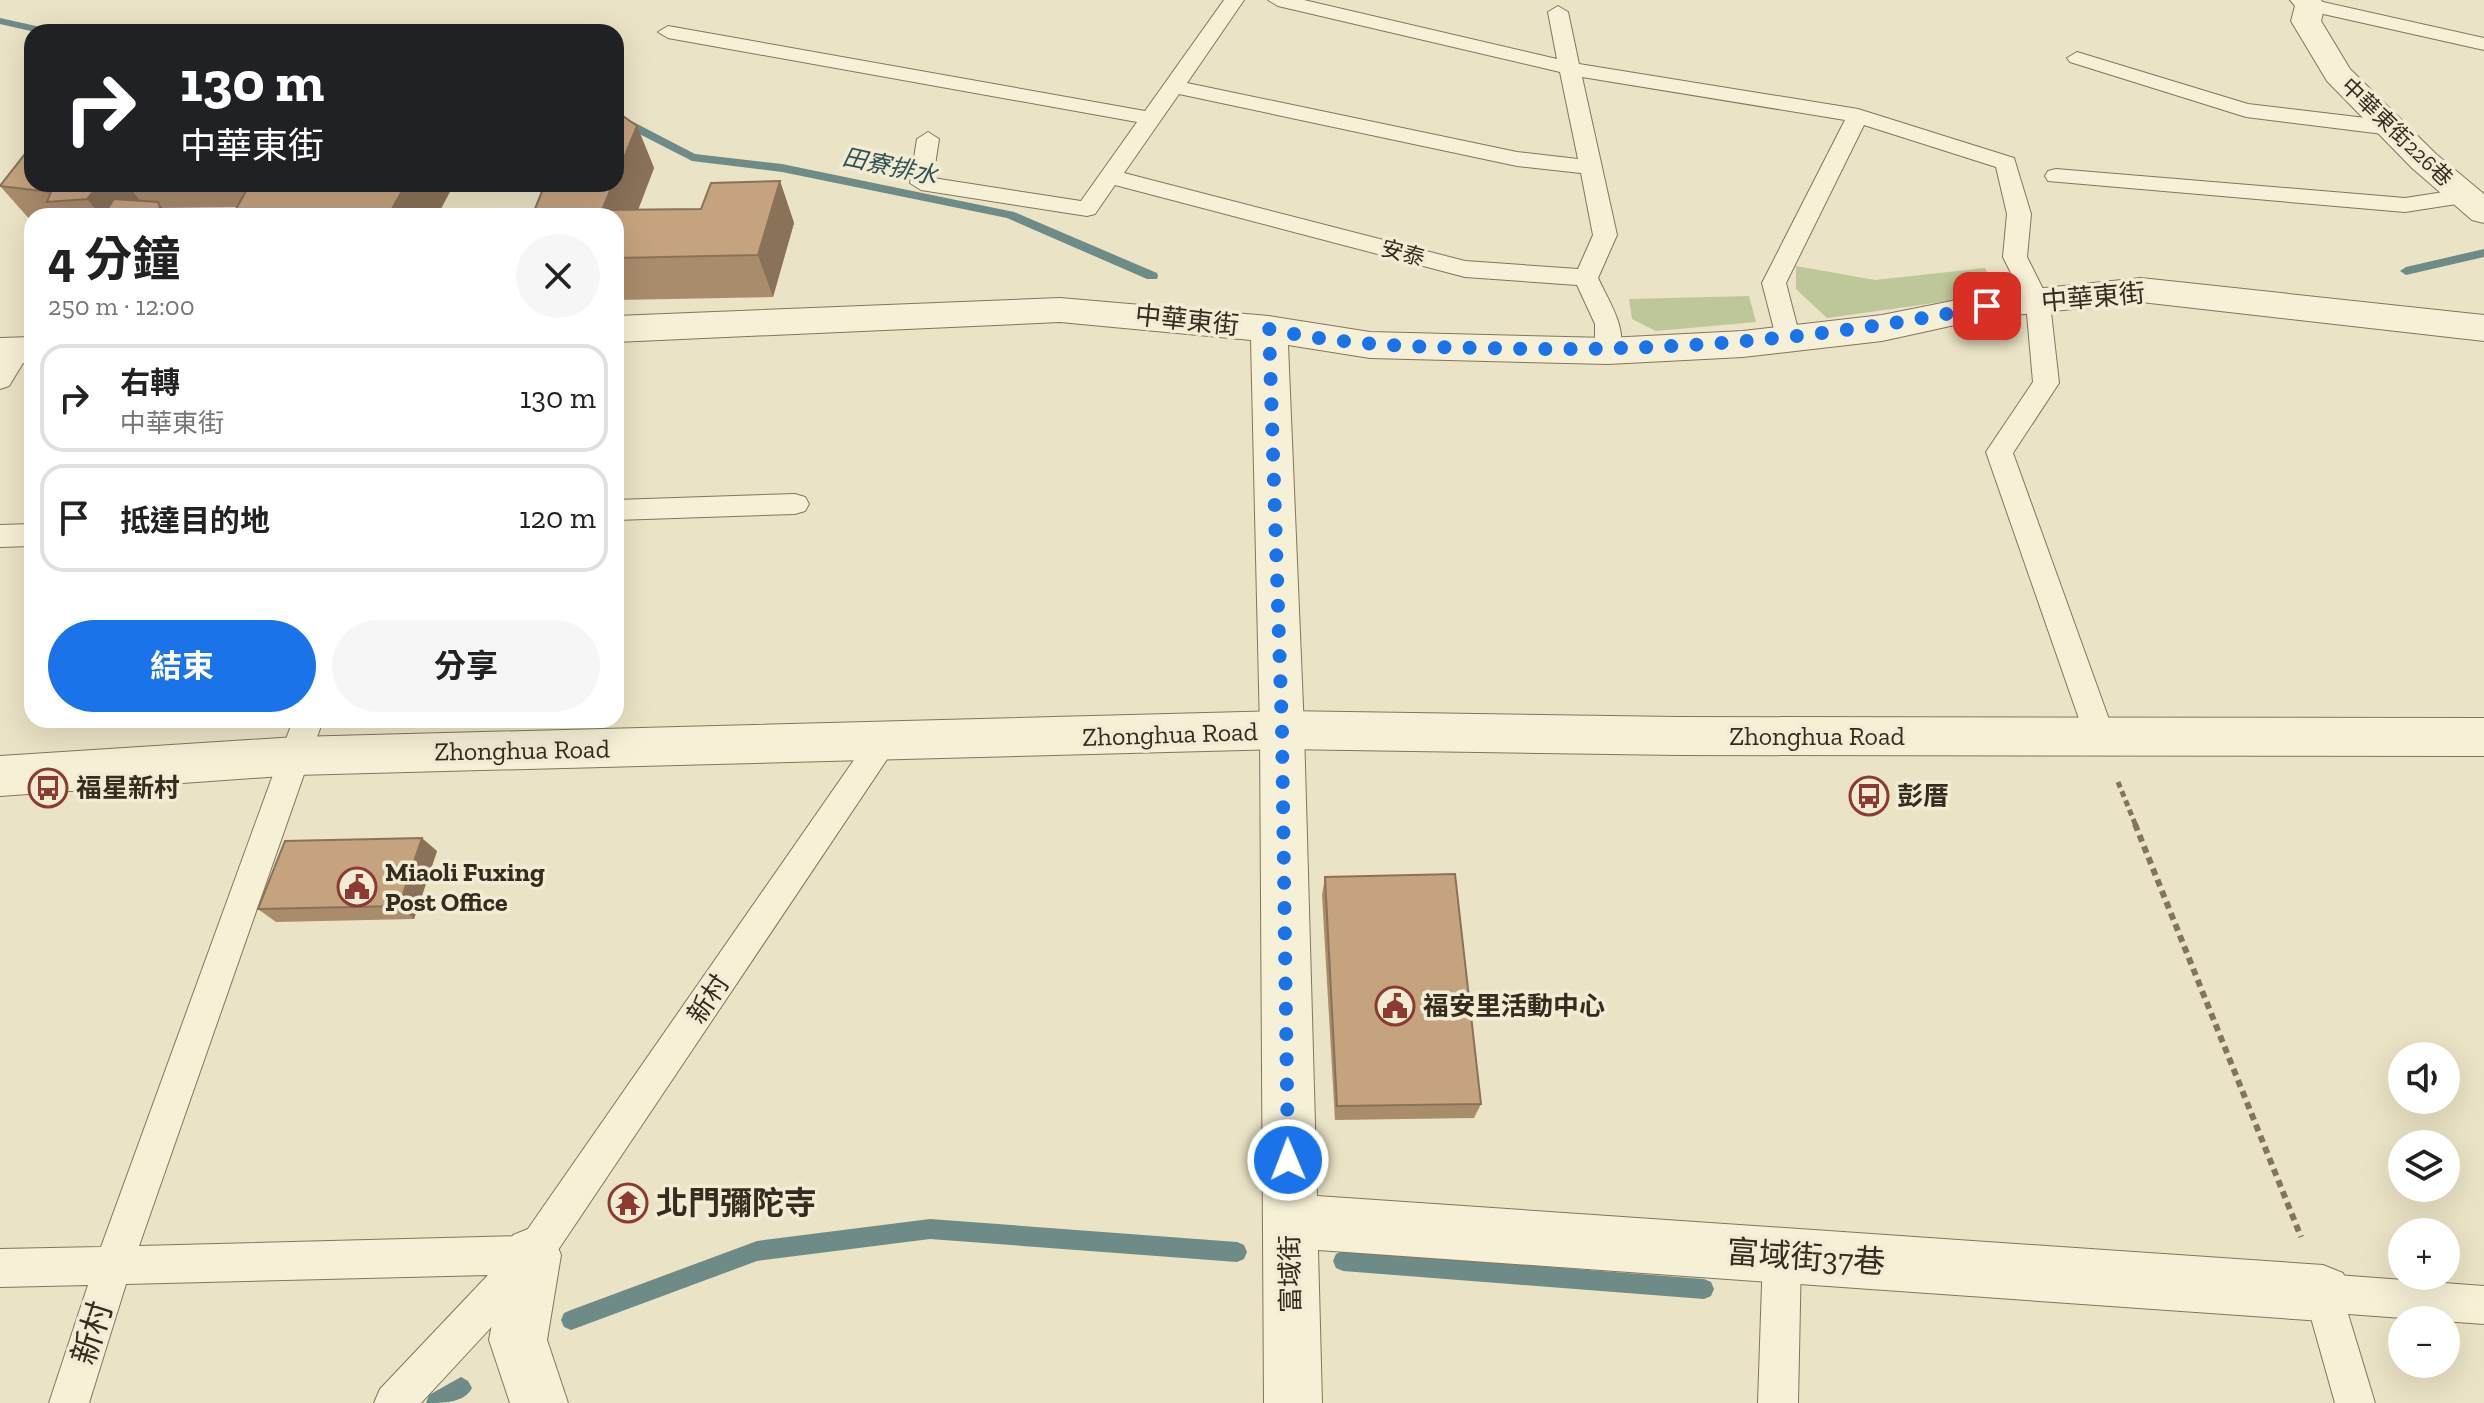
<!DOCTYPE html>
<html lang="zh-TW">
<head>
<meta charset="utf-8">
<style>
	body { margin:0; font-family:"Zilla Slab","Noto Sans TC",serif; background:#f6f6f6; color:#222; height:100vh; display:flex; flex-direction:column; font-size:30px; white-space:nowrap }
	* { box-sizing:border-box; margin:0 }
	p { font-size:26px; color:#767676 }
	.icon { flex:none; width:44px; height:44px; fill:none; stroke:currentColor; stroke-width:2; stroke-linecap:round; stroke-linejoin:round }
	.map { position:relative; flex:1; overflow:hidden }
	.details { position:absolute; left:24px; top:208px; width:600px; height:520px; display:flex; flex-direction:column; background:#fff; border-radius:24px; box-shadow:0 8px 32px #0002 }
	.details>* { flex:none }
	.guide { position:absolute; left:24px; top:24px; width:600px; height:168px; border-radius:24px; box-shadow:0 8px 32px #0002; background:#202124; color:#fff; overflow:hidden }
	.fabs { position:absolute; left:2388px; top:1042px; display:grid; gap:16px }
	.fabs a { display:grid; place-items:center; width:72px; height:72px; border-radius:50%; background:#fff; box-shadow:0 8px 32px #0002; font-size:40px }
	.pin { position:absolute; display:grid; place-items:center; width:68px; height:68px; color:#fff; margin:-34px; border-radius:16px; box-shadow:0 4px 12px #0006 }
	.me { position:absolute; width:88px; margin:-44px; rotate:359deg; stroke-linejoin:round; filter:drop-shadow(0 0 6px #0008) }
	.turn { display:flex; align-items:center; gap:28px; height:168px; padding:0 24px; font-size:36px }
	.turn .icon { width:104px; height:104px; stroke-width:2.5 }
	.turn b { display:block; font-size:56px; line-height:68px }
	.round { display:grid; place-items:center; flex:none; width:84px; height:84px; border-radius:42px; background:#f6f6f6 }
	.overview { display:flex; align-items:center; justify-content:space-between; height:136px; padding:0 24px }
	h1 { font-size:48px; font-weight:700; line-height:60px }
	.button { display:flex; gap:16px; margin-top:auto; padding:16px 24px }
	.button a { flex:1; height:92px; border-radius:48px; background:#1a73e8; color:#fff; font-size:32px; font-weight:700; line-height:92px; text-align:center }
	.button a+a { background:#f6f6f6; color:#222 }
	ul { padding:0; list-style:none }
	li { display:flex; align-items:center; gap:24px; height:108px; margin:0 16px 12px; padding:0 8px; border:4px solid #e0e0e0; border-radius:24px }
	li div { flex:1 }
	li b { display:block; font-size:30px }
	li em { font-style:normal }
	.map>svg:first-child { display:block }
</style>
</head>
<body>
<div class="map">
<svg width="2484" height="1403" viewBox="0 0 2484 1403">
	<rect width="100%" height="100%" fill="#eae3c5"/>
	<g fill="#bdc79a">
		<polygon points="1796,266 1875,280 1985,268 1999,294 1827,318 1796,289"/>
		<polygon points="1749,296 1756,322 1656,331 1632,319 1629,299"/>
	</g>
	<g fill="none" stroke-linecap="round" stroke-linejoin="round">
		<g fill="#6e8b87" fill-rule="evenodd">
			<polygon points="0,18 54,30 55,32 35,32 0,24"/>
			<polygon points="616,113 695,154 782,164 1014,212 1157,273 1158,276 1157,279 1147,279 1007,218 782,172 692,161 616,122"/>
			<polygon points="2484,249 2484,257 2406,275 2400,271 2406,267"/>
			<polygon points="930,1219 1237,1242 1244,1245 1247,1252 1244,1259 1237,1262 930,1239 757,1261 571,1330 564,1327 561,1320 564,1313 571,1310 757,1241"/>
			<polygon points="1343,1251 1704,1279 1711,1282 1714,1289 1711,1296 1704,1299 1343,1271 1336,1268 1333,1261 1336,1254"/>
			<path d="M461 1377 468 1381 472 1388C464 1403 444 1403 426 1403L429 1395Z"/>
		</g>
		<defs>
			<g id="service">
				<path d="M1224 0H1244L1187 83 1517 152 1578 159 1560 72 1278 6 1268 0H1304L1557 59 1548 12 1558 6 1568 12 1579 64 1858 109 2014 158 2031 214 2027 257 2050 303 2059 383 2013 453 2115 736 2111 745 2100 749 2089 745 2085 736 1986 452 2033 382 2026 303 2003 257 2007 214 1996 167 1864 125 1786 283 1800 337 1797 343H1779L1776 337 1762 283 1845 120 1582 77 1617 235 1598 278C1608 300 1631 333 1617 357H1599L1595 351V324L1577 285 1465 277 1115 185 1095 214 1087 216 921 190 910 183 917 139 928 132 939 139 933 178 1081 201 1137 122 668 38 658 32 668 26 1145 111ZM1179 94 1517 166 1581 173 1593 235 1578 269 1465 261 1124 173Z"/>
				<polygon points="2314,0 2484,38 2484,50 2310,11 2300,5 2303,1"/>
				<polygon points="2077,52 2248,104 2391,121 2402,128 2391,135 2246,117 2070,62 2067,58"/>
				<polygon points="2056,169 2405,198 2463,189 2474,196 2463,203 2405,212 2048,181 2045,176 2048,171"/>
				<polygon points="18,341 27,344 31,350 9,386 0,389 0,359 9,344"/>
				<polygon points="795,494 805,497 809,504 805,511 795,514 616,520 616,500"/>
				<polygon points="32,524 32,546 0,547 0,525"/>
				<polygon points="293,720 323,720 139,1246 523,1236 872,734 883,730 894,734 898,743 546,1268 421,1403 374,1403 380,1389 488,1275 126,1284 89,1403 49,1403 88,1285 0,1287 0,1249 101,1247"/>
				<polygon points="1782,1236 1795,1242 1801,1255 1798,1403 1758,1403 1763,1255 1769,1242"/>
				<polygon points="2323,1274 2484,1286 2484,1324 2348,1314 2375,1403 2335,1403 2304,1293 2309,1279"/>
			</g>
			<g id="minor">
				<polygon points="2290,0 2321,0 2325,5 2321,21 2350,69 2436,154 2484,194 2484,223 2472,220 2412,168 2327,81 2291,21 2295,6"/>
				<polygon points="2141,278 2484,315 2484,341 2141,302 1987,318 1882,341 1743,357 1608,364 1370,358 1288,345 1304,730 1317,1196 2323,1265 2343,1273 2351,1293 2343,1313 2323,1321 1318,1250 1322,1403 1264,1403 1260,730 1251,340 1060,322 616,342 616,316 1060,298 1269,316 1370,332 1608,338 1743,331 1882,315 1987,294"/>
				<polygon points="32,337 32,363 0,364 0,338"/>
				<polygon points="533,1227 553,1235 561,1255 547,1340 568,1403 510,1403 489,1340 505,1255 513,1235"/>
			</g>
			<polygon id="tertiary" points="1282,711 1678,717 2484,718 2484,756 1678,755 1282,749 296,775 0,796 0,756 296,737"/>
		</defs>
		<use href="#service" stroke="#83755d" stroke-width="2"/>
		<use href="#minor" stroke="#83755d" stroke-width="2"/>
		<use href="#tertiary" stroke="#83755d" stroke-width="2"/>
		<polyline stroke="#83755d" stroke-width="5" stroke-dasharray="6 4" stroke-linecap="butt" points="2118,782 2136,826"/>
		<polyline stroke="#83755d" stroke-width="6" stroke-dasharray="7 5" stroke-linecap="butt" points="2135,824 2301,1237"/>
		<use href="#service" fill="#f6f0d7" fill-rule="evenodd"/>
		<use href="#minor" fill="#f6f0d7" fill-rule="evenodd"/>
		<use href="#tertiary" fill="#f6f0d7" fill-rule="evenodd"/>
	</g>
	<g fill="#a98c6c">
		<polygon points="637,126 654,168 638,210 701,209 780,181 794,223 773,297 616,300 616,216"/>
		<polygon points="32,184 454,184 437,216 237,207 162,208 168,216 32,216 32,222 0,186"/>
		<polygon points="437,851 414,919 276,922 258,909"/>
		<polygon points="1325,877 1481,1104 1474,1118 1335,1120 1322,895"/>
	</g>
	<g fill="#8a7258">
		<polygon points="637,126 654,168 622,252 602,210 613,184 616,184 616,177"/>
		<polygon points="780,181 794,223 773,297 758,255"/>
		<polygon points="99,184 127,184 146,208 141,216 101,216 87,199"/>
		<polygon points="406,184 454,184 437,216 388,216"/>
		<polygon points="158,202 168,216 161,216"/>
		<polygon points="422,838 437,851 414,919 399,906"/>
	</g>
	<g fill="#c5a37e" stroke="#8a7258" stroke-width="2">
		<polygon points="616,111 637,126 616,177"/>
		<polygon points="32,145 32,184 99,184 87,199 47,202 51,192 0,186"/>
		<polygon points="780,181 758,255 616,258 616,216 532,216 545,184 613,184 602,210 701,209 711,183"/>
		<polygon points="250,184 406,184 388,216 232,216"/>
		<polygon points="114,199 158,202 162,214 161,216 103,216"/>
		<polygon points="422,838 399,906 258,909 285,841"/>
		<polygon points="1455,874 1481,1104 1337,1106 1325,877"/>
	</g>
	<g fill="none" stroke-linecap="round" stroke-linejoin="round">
		<path stroke="#1a73e8" stroke-width="14" stroke-dasharray="0 25.2" d="M1288 1160 1282 730 1269 329C1341 345 1412 347 1486 348 1656 353 1821 340 1987 306"/>
	</g>
	<defs>
		<symbol id="bus-ring" viewBox="-11 -11 22 22"><circle r="9.5" fill="#f2ecd4" stroke="#8d3a32" stroke-width="1.5"/><path d="M-5-6H5V4H4V6H2V4H-2V6H-4V4H-5ZM-3.5-4V0h7V-4ZM-3.5 1.2v1.5H-2V1.2ZM2 1.2v1.5H3.5V1.2Z" fill="#8d3a32"/></symbol>
		<symbol id="civic-ring" viewBox="-11 -11 22 22"><circle r="9.5" fill="#f2ecd4" stroke="#8d3a32" stroke-width="1.5"/><path d="M-.6-6.5H3V-4.5H.6V-3L4-1V1h2V6H-6V1h2V-1L-.6-3ZM-1.2 2.5V6h2.4V2.5Z" fill="#8d3a32"/></symbol>
		<symbol id="temple-ring" viewBox="-11 -11 22 22"><circle r="9.5" fill="#f2ecd4" stroke="#8d3a32" stroke-width="1.5"/><path d="M0-6L5-2H3V0L6.5 2.5H4V6H1.5V3h-3V6H-4V2.5H-6.5L-3 0V-2H-5Z" fill="#8d3a32"/></symbol>
	</defs>
	<g fill-rule="evenodd">
		<use href="#bus-ring" x="26" y="766" width="44" height="44"/>
		<use href="#bus-ring" x="1847" y="774" width="44" height="44"/>
		<use href="#civic-ring" x="335" y="865" width="44" height="44"/>
		<use href="#civic-ring" x="1373" y="984" width="44" height="44"/>
		<use href="#temple-ring" x="606" y="1181" width="44" height="44"/>
	</g>
	<g text-anchor="middle" dominant-baseline="central" stroke-width="7" stroke-linejoin="round" paint-order="stroke">
		<g font-size="22" fill="#352c1f" stroke="#f2ecd4">
			<text transform="translate(2397 132) rotate(44)">中華東街226巷</text>
			<text transform="translate(1403 253) rotate(15)">安泰</text>
		</g>
		<g font-size="24" font-style="italic" fill="#305253" stroke="#f2ecd4">
			<text transform="translate(890 166) rotate(12)">田寮排水</text>
		</g>
		<g font-size="26" fill="#352c1f" stroke="#f2ecd4">
			<text transform="translate(2093 297) rotate(-5)">中華東街</text>
			<text transform="translate(1187 320) rotate(6)">中華東街</text>
			<text transform="translate(1170 734) rotate(-2)">Zhonghua Road</text>
			<text x="1817" y="736">Zhonghua Road</text>
			<text transform="translate(522 750) rotate(-1)">Zhonghua Road</text>
			<text transform="translate(708 999) rotate(-56)">新村</text>
			<text transform="translate(1290 1274) rotate(-91)">富域街</text>
		</g>
		<g font-size="26" font-weight="bold" fill="#352c1f" stroke="#f2ecd4" text-anchor="start">
			<text x="76" y="788">福星新村</text>
			<text x="1897" y="796">彭厝</text>
			<text x="385" y="872">Miaoli Fuxing<tspan x="385" dy="30">Post Office</tspan></text>
			<text x="1423" y="1006">福安里活動中心</text>
		</g>
		<g font-size="32" font-weight="bold" fill="#352c1f" stroke="#f2ecd4" text-anchor="start">
			<text x="656" y="1203">北門彌陀寺</text>
		</g>
		<g font-size="32" fill="#352c1f" stroke="#f2ecd4">
			<text transform="translate(1806 1257) rotate(4)">富域街37巷</text>
			<text transform="translate(92 1333) rotate(-72)">新村</text>
		</g>
	</g>
</svg>
<div class="fabs">
<a><svg class="icon" aria-label="sound" viewBox="0 0 24 24"><path d="M4 9h4l5-4v14l-5-4H4zM17 9q2 3 0 6"/></svg></a>
<a><svg class="icon" aria-label="layers" viewBox="0 0 24 24"><path d="M12 4l9 5-9 5-9-5zM3 14l9 5 9-5"/></svg></a>
<a>+</a>
<a>−</a>
</div>
<div class="pin" style="left:1987px;top:306px;background:#d93025"><svg class="icon" aria-label="arrive" viewBox="0 0 24 24"><path d="M6 21V4h12l-3 4 3 4H6"/></svg></div>
<svg class="me" style="left:1288px;top:1160px" viewBox="-20 -20 40 40"><circle r="17" fill="#1a73e8" stroke="#fff" stroke-width="3"/><path d="M0-11L8 9 0 5-8 9z" fill="#fff"/></svg>
<div class="guide">
<div class="turn"><svg class="icon" aria-label="right" viewBox="0 0 24 24"><path d="M7 20v-9h11M14 6l5 5-5 5"/></svg><div><b>130 m</b>中華東街</div></div>
</div>
<section class="details">
<div class="overview"><div><h1>4 分鐘</h1><p>250 m · 12:00</p></div><a class="round"><svg class="icon" aria-label="close" viewBox="0 0 24 24"><path d="M6 6l12 12M18 6L6 18"/></svg></a></div>
<ul>
<li><svg class="icon" aria-label="right" viewBox="0 0 24 24"><path d="M7 20v-9h11M14 6l5 5-5 5"/></svg><div><b>右轉</b><p>中華東街</p></div><em>130 m</em></li>
<li><svg class="icon" aria-label="arrive" viewBox="0 0 24 24"><path d="M6 21V4h12l-3 4 3 4H6"/></svg><div><b>抵達目的地</b></div><em>120 m</em></li>
</ul>
<div class="button"><a>結束</a><a>分享</a></div>
</section>
</div>
</body>
</html>
